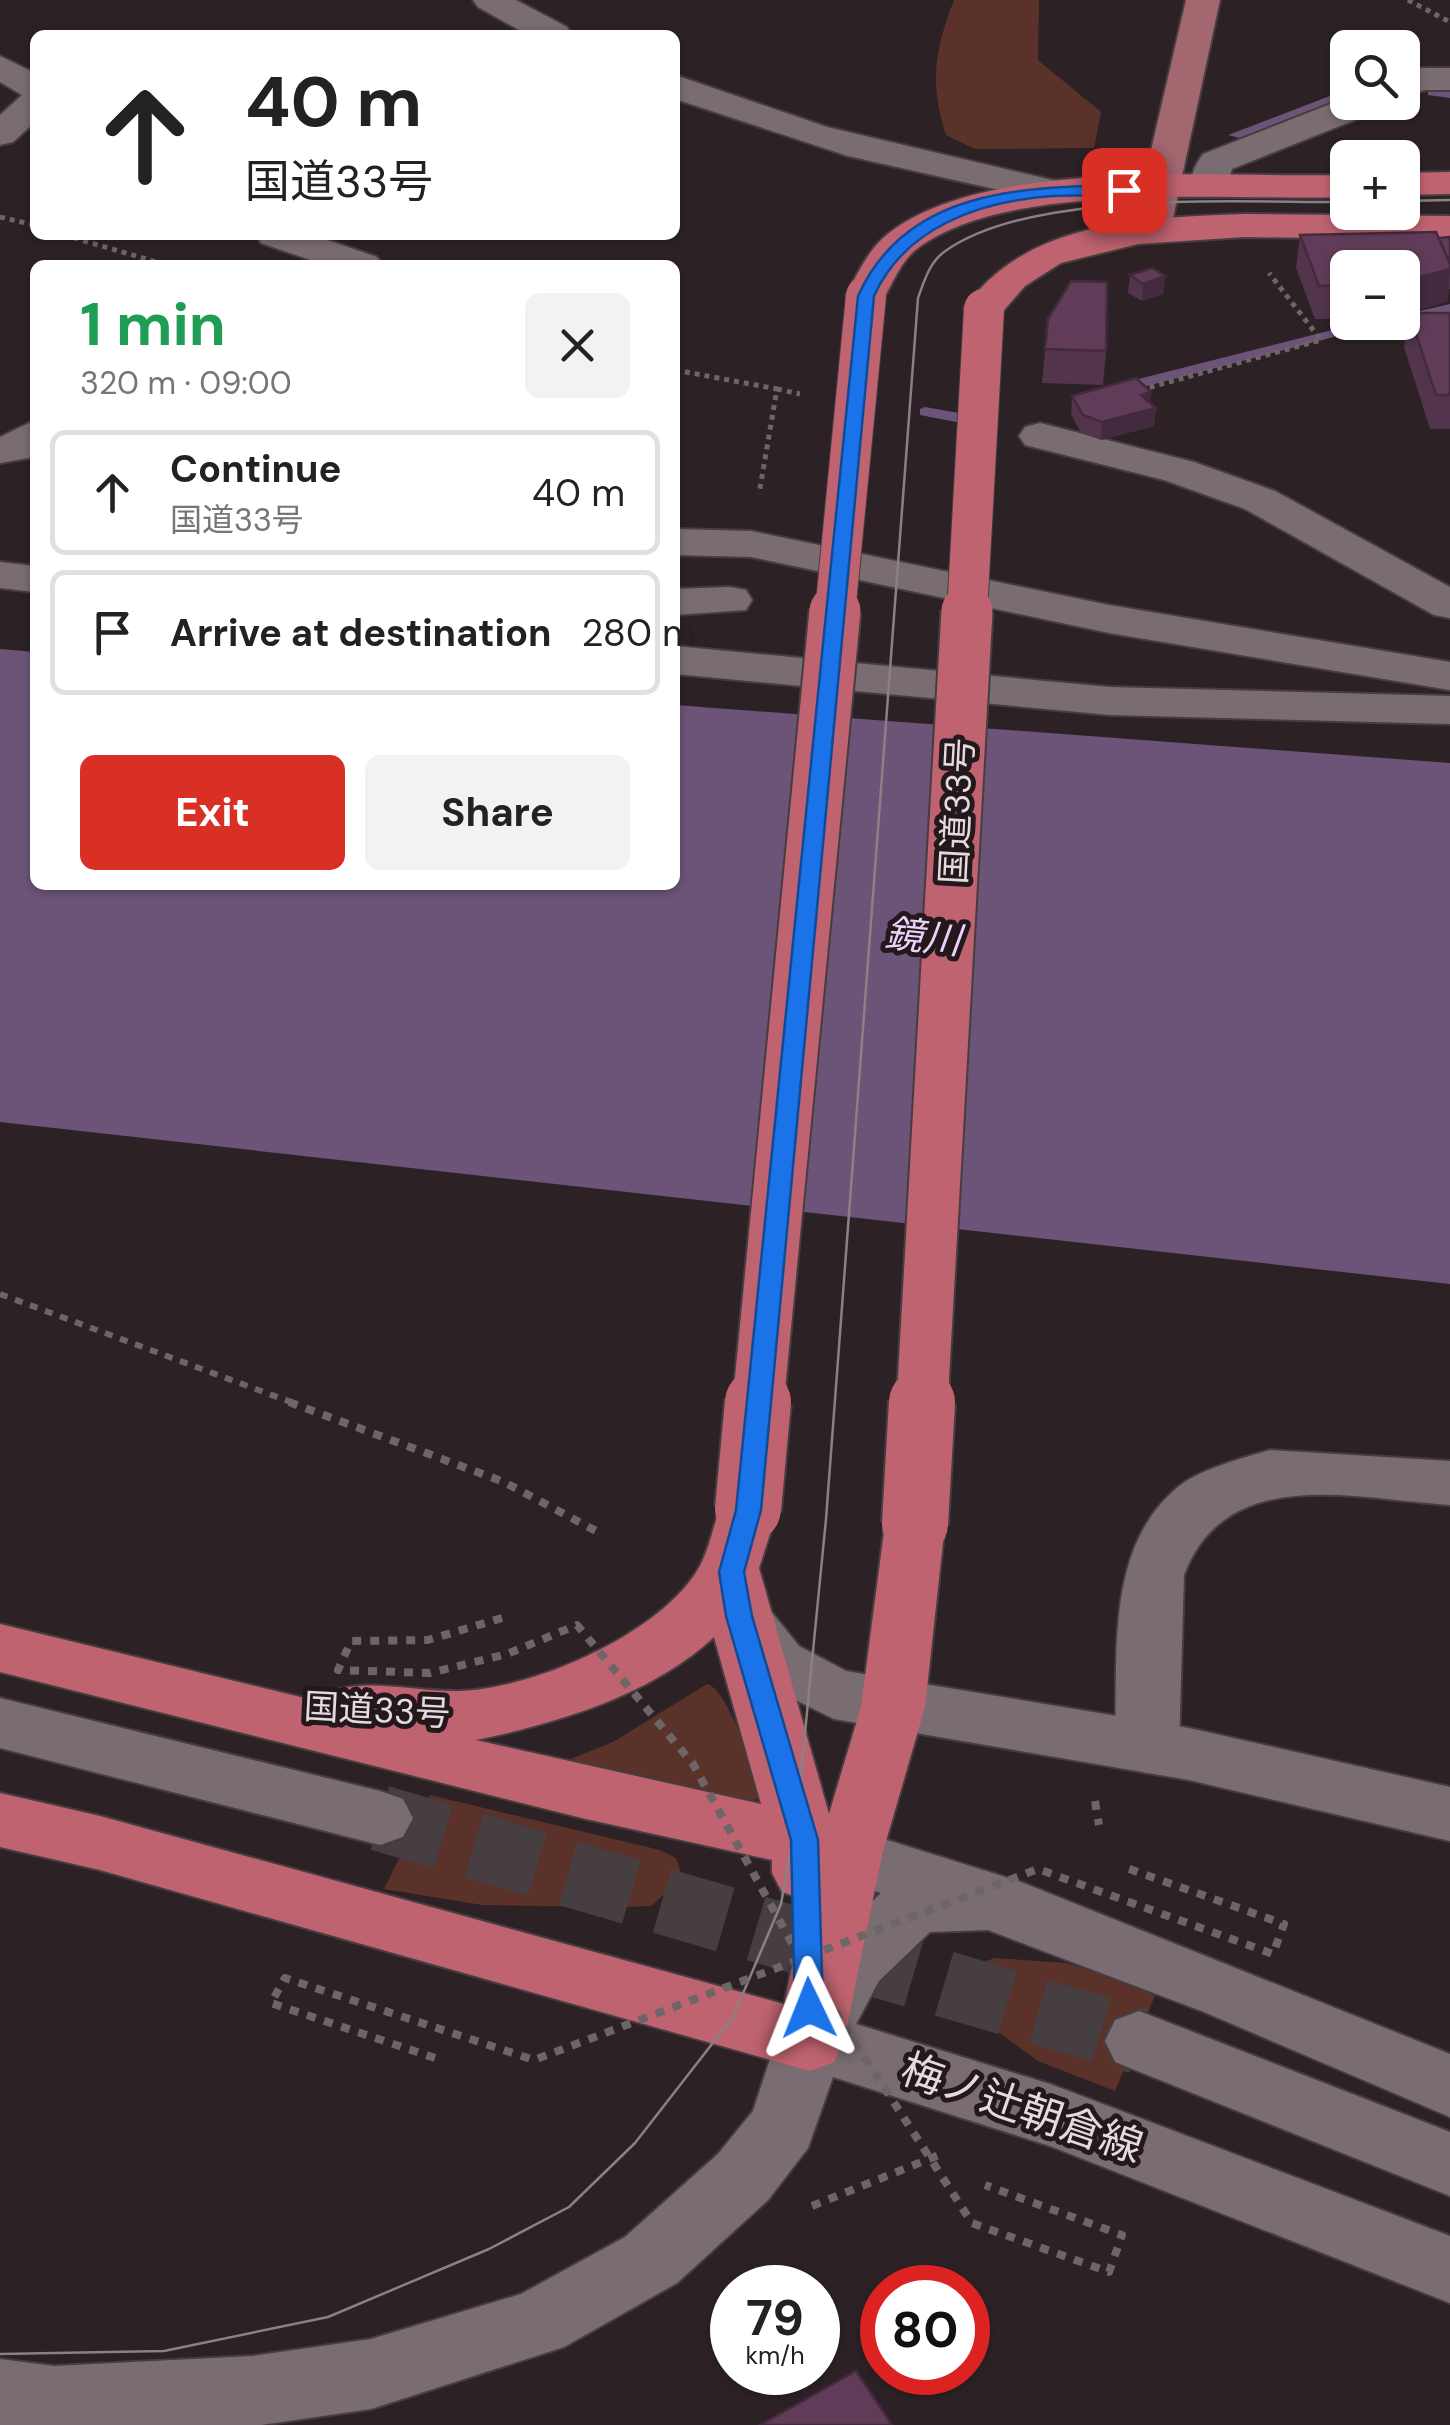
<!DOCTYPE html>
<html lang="en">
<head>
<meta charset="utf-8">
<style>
	body { margin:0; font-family:"DM Sans","Noto Sans JP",sans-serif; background:#f2f2f2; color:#222; height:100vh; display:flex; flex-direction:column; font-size:38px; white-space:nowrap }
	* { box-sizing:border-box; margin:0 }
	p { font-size:32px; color:#767676 }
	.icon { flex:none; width:55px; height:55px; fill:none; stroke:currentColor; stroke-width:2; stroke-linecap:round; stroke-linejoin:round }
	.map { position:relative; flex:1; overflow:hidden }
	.details { position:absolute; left:30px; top:260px; width:650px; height:630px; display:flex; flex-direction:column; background:#fff; border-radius:15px; box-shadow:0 2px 8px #0004 }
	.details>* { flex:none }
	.hud { position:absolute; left:30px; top:30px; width:650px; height:210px; border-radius:15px; box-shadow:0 2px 8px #0004; background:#fff; color:#222; overflow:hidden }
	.tools { position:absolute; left:1330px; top:30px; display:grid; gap:20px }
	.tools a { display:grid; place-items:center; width:90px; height:90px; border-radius:15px; background:#fff; box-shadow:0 2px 8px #0004; font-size:50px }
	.speed { position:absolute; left:710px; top:2265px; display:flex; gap:20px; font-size:50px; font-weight:700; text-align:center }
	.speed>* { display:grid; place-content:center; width:130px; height:130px; border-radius:50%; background:#fff; box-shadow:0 2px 8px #0004; line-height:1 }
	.speed small { font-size:25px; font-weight:400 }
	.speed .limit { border:15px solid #d22; background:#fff; color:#111 }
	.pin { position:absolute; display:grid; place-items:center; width:85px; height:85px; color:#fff; margin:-42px; border-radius:20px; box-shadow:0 5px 15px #0006 }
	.me { position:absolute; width:110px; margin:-55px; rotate:358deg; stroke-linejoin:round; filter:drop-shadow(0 0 8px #0008) }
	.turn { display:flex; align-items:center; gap:35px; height:210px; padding:0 50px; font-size:45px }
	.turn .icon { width:130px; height:130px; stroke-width:2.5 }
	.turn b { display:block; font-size:70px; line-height:85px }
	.round { display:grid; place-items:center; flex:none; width:105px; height:105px; border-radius:15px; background:#f2f2f2 }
	.headline { display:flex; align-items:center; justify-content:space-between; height:170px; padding:0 50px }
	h1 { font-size:60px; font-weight:700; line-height:75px; color:#1e9e55 }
	.action { display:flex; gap:20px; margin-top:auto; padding:20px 50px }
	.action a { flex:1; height:115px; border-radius:15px; background:#d93025; color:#fff; font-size:40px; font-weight:700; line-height:115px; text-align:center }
	.action a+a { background:#f2f2f2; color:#222 }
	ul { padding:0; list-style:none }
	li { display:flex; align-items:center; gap:30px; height:125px; margin:0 20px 15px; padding:0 30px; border:5px solid #e0e0e0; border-radius:15px }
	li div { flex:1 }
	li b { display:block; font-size:38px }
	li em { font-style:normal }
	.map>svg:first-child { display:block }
</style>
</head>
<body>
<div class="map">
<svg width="1450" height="2425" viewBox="0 0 1450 2425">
	<rect width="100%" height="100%" fill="#2c2226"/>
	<g fill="#5a322a">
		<path d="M954 0H1039L1038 60 1101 112 1094 148 975 149 946 135C929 83 935 49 954 0Z"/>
		<path d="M707 1684C727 1688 755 1771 761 1792L753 1804 573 1766 571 1759 613 1742Z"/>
		<polygon points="430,1795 660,1850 676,1858 683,1878 651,1906 619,1907 482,1905 384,1889"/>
		<polygon points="995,1958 1066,1963 1157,1991 1115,2091 1038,2061 947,1995 945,1988 953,1972"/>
	</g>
	<polygon fill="#6c5378" points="0,649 35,652 35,885 675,885 675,705 1450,763 1450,1284 0,1122"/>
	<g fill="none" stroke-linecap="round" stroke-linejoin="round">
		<g fill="#6c5378" fill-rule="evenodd">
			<polygon points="1433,88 1450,90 1450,98 1428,95 1428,89"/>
			<polygon points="1348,89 1348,98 1240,138 1228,135"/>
			<polygon points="1450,304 1450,312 1402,323 1398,322 1402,322 1402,315"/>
			<polygon points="1364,322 1391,322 1116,394 1108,389 1111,386"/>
			<polygon points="925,407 982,417 990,422 982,427 920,415 920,409"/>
		</g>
		<polyline stroke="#473e42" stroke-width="66" stroke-dasharray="66 32" stroke-linecap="butt" points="380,1818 1139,2041"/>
		<defs>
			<g id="street">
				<polygon points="473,0 516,0 567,27 572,35 528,35 478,7"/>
				<polygon points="0,56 35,73 35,122 13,142 0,145 0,115 22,95 0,82"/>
				<polygon points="1419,68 1450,68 1450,90 1425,90 1402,98 1402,73"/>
				<polygon points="675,75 827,127 1065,183 1071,191 1065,199 1052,202 848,156 675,99"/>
				<path d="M1348 97V102H1385L1380 110 1232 169 1224 195H1198C1187 180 1193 168 1203 154Z"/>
				<polygon points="256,235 313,235 377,257 383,265 325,265 261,243"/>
				<polygon points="35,420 35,457 0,463 0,437"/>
				<polygon points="1040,423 1194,462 1275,491 1450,587 1450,618 1434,615 1245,509 1164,480 1025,445 1019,436 1025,427"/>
				<polygon points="675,529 751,531 1109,605 1450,662 1450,690 1109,633 751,557 675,555"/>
				<polygon points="0,562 35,566 35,592 0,588"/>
				<polygon points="730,587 746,590 752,600 746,610 675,615 675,589"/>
				<polygon points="675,646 1110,687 1450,696 1450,724 1110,715 675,674"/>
				<path d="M1270 1450 1450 1461V1505C1355 1499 1226 1463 1184 1575L1179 1747 1170 1765 1147 1773 1124 1765 1115 1747C1119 1660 1103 1549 1178 1487 1200 1469 1243 1458 1270 1450Z"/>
			</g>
			<g id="secondary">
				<polygon points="739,1592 761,1599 799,1646 846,1671 1189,1728 1450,1787 1450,1841 1189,1780 834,1719 755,1680 708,1616 717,1599"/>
				<polygon points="0,1698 380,1791 403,1799 413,1818 403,1837 380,1845 0,1748"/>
				<polygon points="849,1828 1021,1882 1450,2054 1450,2117 1204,2012 988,1930 930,1932 879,1981 856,2024 1053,2085 1450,2236 1450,2303 1050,2146 833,2077 808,2148 768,2200 677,2283 564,2347 371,2409 261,2425 0,2425 0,2359 54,2366 253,2356 371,2339 521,2294 625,2237 718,2154 753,2111 776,2041 831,1941 881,1893 826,1874 816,1855 826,1836"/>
				<polygon points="1139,2011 1450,2132 1450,2196 1115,2062 1105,2041 1115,2020"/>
			</g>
			<polygon id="primary" points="1186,0 1220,0 1170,232 1165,240 1137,240 1132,232"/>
			<g id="highway">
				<polygon points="1450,172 1450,194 1402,195 1402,173"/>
				<path d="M1348 175V197C1231 201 1011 179 918 248 899 262 893 285 880 304H852L846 296C857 274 869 248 889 233 988 156 1223 178 1348 175Z"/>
				<path d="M1245 214 1450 216V240L1245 237 1138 244 1061 263 1025 286 998 317 984 321 970 317 964 309C1026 219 1145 218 1245 214Z"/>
				<path d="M748 1486 769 1493 778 1509 759 1568 829 1814 861 1707 885 1524 894 1508 915 1501 936 1508 945 1524 925 1707 882 1855 844 2041 834 2062 810 2071 100 1870 0 1847V1793L100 1816 784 2004 806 1900 782 1892 772 1873V1860L586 1819 0 1672V1624L325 1703 331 1691C371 1678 416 1692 459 1691 533 1689 657 1635 697 1571 712 1547 713 1518 727 1493ZM714 1637 761 1804 476 1740C558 1723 652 1695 714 1637Z"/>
			</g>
		</defs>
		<use href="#street" stroke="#463d41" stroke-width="4"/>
		<use href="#secondary" stroke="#463d41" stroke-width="4"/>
		<use href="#primary" stroke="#463d41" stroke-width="4"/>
		<use href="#highway" stroke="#463d41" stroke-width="4"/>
		<g stroke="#6e6568" stroke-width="5" stroke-dasharray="5 5" stroke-linecap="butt">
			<polyline points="1408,0 1450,22"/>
			<polyline points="0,217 35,225"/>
			<polyline points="64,235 167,265"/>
			<polyline points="675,370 777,389 759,494"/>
			<polyline points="777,389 800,394"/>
			<polyline points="1140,390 1321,340 1269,273"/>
		</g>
		<polyline stroke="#6e6568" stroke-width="6" stroke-dasharray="8 8" stroke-linecap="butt" points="0,1294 296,1404"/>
		<g stroke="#6e6568" stroke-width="8" stroke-dasharray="9 9" stroke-linecap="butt">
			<polyline points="289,1402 504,1482 598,1532"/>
			<polyline points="1095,1801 1099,1825"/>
			<polyline points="812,2206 944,2153"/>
		</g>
		<use href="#street" fill="#7a6d72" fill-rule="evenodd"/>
		<use href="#secondary" fill="#7a6d72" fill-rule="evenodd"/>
		<use href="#primary" fill="#a36770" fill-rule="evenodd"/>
		<use href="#highway" fill="#be636f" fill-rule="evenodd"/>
		<g stroke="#8a8184" stroke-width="2.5">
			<polyline points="1402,201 1450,200"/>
			<path d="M0 2354 164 2351 328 2317 489 2249 569 2207 635 2143 733 2017 781 1904 797 1814 826 1519 918 298C924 282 929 263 944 252 1030 189 1242 203 1348 202"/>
		</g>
		<defs>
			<g id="highway-bridge-far2">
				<polyline points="835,613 866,296"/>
				<polyline points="967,613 984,309"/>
			</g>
			<g id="highway-bridge-far1">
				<polyline points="758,1404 835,611"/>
				<polyline points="922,1404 967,611"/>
			</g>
			<g id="highway-bridge">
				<polyline points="748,1509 758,1402"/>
				<polyline points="915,1524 922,1402"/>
			</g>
		</defs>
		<use href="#highway-bridge-far2" stroke="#463d41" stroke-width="42" stroke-linecap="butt"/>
		<use href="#highway-bridge-far1" stroke="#463d41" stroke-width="55" stroke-linecap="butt"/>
		<use href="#highway-bridge" stroke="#463d41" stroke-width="70" stroke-linecap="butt"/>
		<g stroke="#6e6568" stroke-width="8" stroke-dasharray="9 9" stroke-linecap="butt">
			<polyline points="502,1618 428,1640 351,1641 338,1670 430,1673 507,1654 577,1625 693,1764 799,1956 972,2223 1109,2272 1122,2235 985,2185"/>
			<polyline points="435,2058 271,2003 285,1978 534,2060 1038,1869 1273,1954 1284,1924 1121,1866"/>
		</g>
		<use href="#highway-bridge-far2" stroke="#be636f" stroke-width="40"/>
		<use href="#highway-bridge-far1" stroke="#be636f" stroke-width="51"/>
		<use href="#highway-bridge" stroke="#be636f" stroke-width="66"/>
	</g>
	<g fill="#53344d">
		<polygon points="1300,235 1450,237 1450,289 1449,289 1447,302 1402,314 1402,268 1348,268 1348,319 1315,319 1296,268"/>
		<polygon points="1130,275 1165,276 1163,294 1142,301 1128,293"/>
		<polygon points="1409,313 1450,313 1450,429 1430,429 1404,347"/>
		<polygon points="1048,319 1106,351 1103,385 1042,383"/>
		<polygon points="1151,392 1150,403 1156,408 1154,426 1101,440 1081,433 1071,414 1072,396"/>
	</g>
	<g fill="#432a3e">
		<polygon points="1450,269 1447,302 1402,314 1402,282"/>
		<polygon points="1165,276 1163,294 1142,301 1143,284"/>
		<polygon points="1151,392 1149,410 1156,408 1154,426 1101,440 1102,422 1141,395"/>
	</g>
	<g fill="#603c59" stroke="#432a3e" stroke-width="2.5">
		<polygon points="1436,232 1450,264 1450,269 1402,282 1402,268 1348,268 1348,285 1319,286 1300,235"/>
		<polygon points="1450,237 1450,264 1439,238"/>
		<polygon points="1152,268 1165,276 1143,284 1130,275"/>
		<polygon points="1071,281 1107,282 1106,351 1045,349 1048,319"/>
		<polygon points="1409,313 1450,313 1450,395 1436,395"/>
		<polygon points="1136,378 1151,392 1141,395 1156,408 1102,422 1083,415 1072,396"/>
		<polygon points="856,2371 892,2425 760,2425"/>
	</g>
	<path fill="#1a73e8" stroke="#114b97" stroke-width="2.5" d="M1124 185 1130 187V193C1105 198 1078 194 1053 196 980 201 905 227 874 296L761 1510 744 1572 752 1616 818 1840 823 2008 819 2016 809 2020 799 2016 795 2008 791 1840 726 1616 719 1572 736 1510 858 296C906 189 1022 187 1124 185Z"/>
	<g text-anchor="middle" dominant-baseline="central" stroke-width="10" stroke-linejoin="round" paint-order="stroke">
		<g font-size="35" fill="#e3dbde" stroke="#23181c">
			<text transform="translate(957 811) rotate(-87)">国道33号</text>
			<text transform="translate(377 1710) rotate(3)">国道33号</text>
		</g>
		<g font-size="38" font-style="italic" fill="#ecd2f8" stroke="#23181c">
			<text transform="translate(923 937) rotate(6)">鏡川</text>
		</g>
		<g font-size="42" fill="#e3dbde" stroke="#23181c">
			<text transform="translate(1022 2108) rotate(19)">梅ノ辻朝倉線</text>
		</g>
	</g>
</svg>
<div class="tools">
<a><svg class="icon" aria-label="search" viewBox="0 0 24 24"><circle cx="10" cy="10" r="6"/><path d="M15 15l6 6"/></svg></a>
<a>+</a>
<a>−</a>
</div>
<div class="speed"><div>79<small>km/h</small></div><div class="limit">80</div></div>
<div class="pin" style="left:1124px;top:190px;background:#d93025"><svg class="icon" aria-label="arrive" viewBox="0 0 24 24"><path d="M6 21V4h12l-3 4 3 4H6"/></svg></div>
<svg class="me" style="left:809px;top:2008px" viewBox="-20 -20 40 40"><path d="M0-17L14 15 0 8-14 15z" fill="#1a73e8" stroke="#fff" stroke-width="4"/></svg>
<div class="hud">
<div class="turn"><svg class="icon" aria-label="ahead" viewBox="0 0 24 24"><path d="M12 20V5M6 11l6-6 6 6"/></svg><div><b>40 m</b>国道33号</div></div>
</div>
<section class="details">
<div class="headline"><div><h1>1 min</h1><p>320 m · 09:00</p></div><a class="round"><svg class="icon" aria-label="close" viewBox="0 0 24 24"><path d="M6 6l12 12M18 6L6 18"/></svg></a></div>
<ul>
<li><svg class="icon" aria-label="ahead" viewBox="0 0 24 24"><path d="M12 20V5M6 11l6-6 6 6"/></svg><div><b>Continue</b><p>国道33号</p></div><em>40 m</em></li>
<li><svg class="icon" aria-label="arrive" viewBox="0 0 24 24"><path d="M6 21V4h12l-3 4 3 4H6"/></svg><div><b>Arrive at destination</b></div><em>280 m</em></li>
</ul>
<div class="action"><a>Exit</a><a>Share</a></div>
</section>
</div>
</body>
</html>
